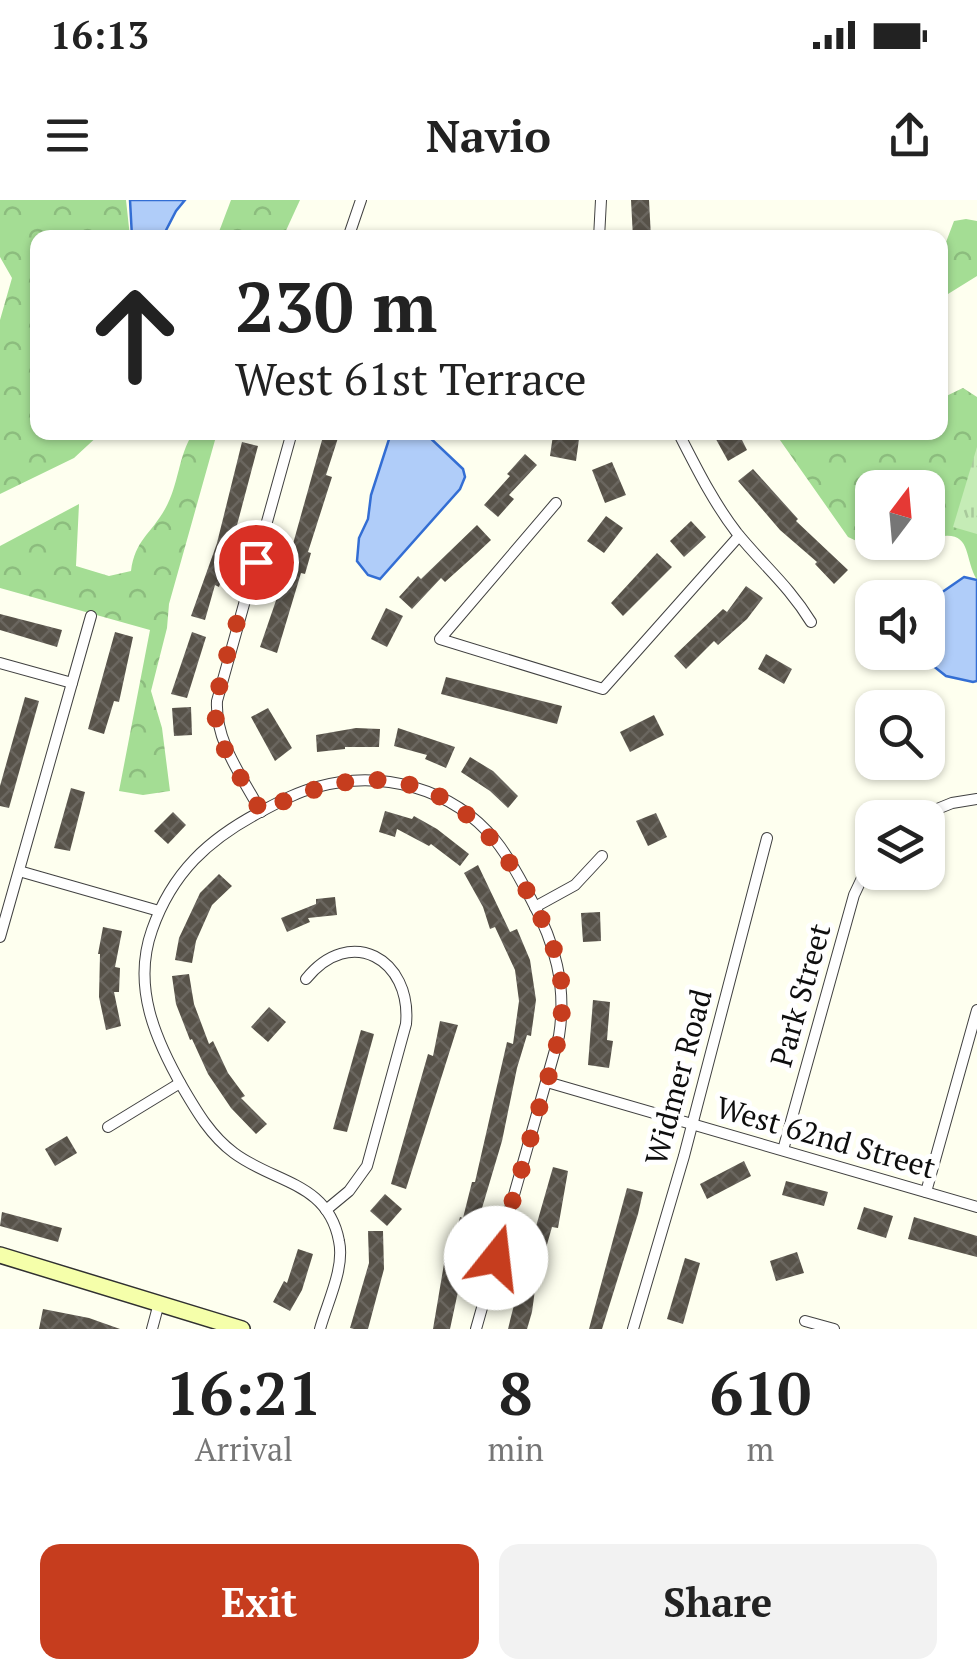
<!DOCTYPE html>
<html lang="en">
<head>
<meta charset="utf-8">
<style>
	body { margin:0; font-family:"PT Serif",serif; background:#f2f2f2; color:#222; height:100vh; display:flex; flex-direction:column; font-size:38px; white-space:nowrap }
	* { box-sizing:border-box; margin:0 }
	p { font-size:32px; color:#767676 }
	.icon { flex:none; width:55px; height:55px; fill:none; stroke:currentColor; stroke-width:2; stroke-linecap:round; stroke-linejoin:round }
	.map { position:relative; height:1129px; overflow:hidden }
	.drawer { display:flex; flex-direction:column; background:#fff; flex:1 }
	.drawer>* { flex:none }
	.hud { position:absolute; left:30px; top:30px; width:918px; height:210px; border-radius:20px; box-shadow:0 2px 8px #0004; background:#fff; color:#222; overflow:hidden }
	.needle { width:65px; rotate:16deg }
	.tools { position:absolute; left:855px; top:270px; display:grid; gap:20px }
	.tools a { display:grid; place-items:center; width:90px; height:90px; border-radius:20px; background:#fff; box-shadow:0 2px 8px #0004; font-size:50px }
	.pin { position:absolute; display:grid; place-items:center; width:85px; height:85px; color:#fff; margin:-42px; border:5px solid #fff; border-radius:50%; box-shadow:0 2px 10px #0007 }
	.me { position:absolute; width:110px; margin:-55px; rotate:16deg; stroke-linejoin:round; filter:drop-shadow(0 0 8px #0008) }
	.turn { display:flex; align-items:center; gap:35px; height:210px; padding:0 40px; font-size:45px }
	.turn .icon { width:130px; height:130px; stroke-width:2.5 }
	.turn b { display:block; font-size:70px; line-height:85px }
	.eta { display:flex; justify-content:space-evenly; align-items:center; height:170px; text-align:center }
	.eta b { font-size:60px; font-weight:600; line-height:70px }
	.cta { display:flex; gap:20px; margin-top:auto; padding:20px 40px }
	.cta a { flex:1; height:115px; border-radius:20px; background:#c63d1e; color:#fff; font-size:40px; font-weight:600; line-height:115px; text-align:center }
	.cta a+a { background:#f2f2f2; color:#222 }
	.status { display:flex; justify-content:space-between; align-items:center; height:70px; padding:0 50px; background:#fff; direction:ltr }
	.status svg { height:28px; fill:currentColor }
	header { display:flex; justify-content:space-between; align-items:center; height:130px; padding:0 40px; background:#fff; font-size:45px; font-weight:600 }
	.map>svg:first-child { display:block }
</style>
</head>
<body>
<div class="status"><b>16:13</b><svg viewBox="0 0 49 12"><path d="M0 12V9h3v3zM5 12V6h3v6zM10 12V3h3v9zM15 12V0h3v12zM26 1h20v11H26zM47 4h2v5h-2z"/></svg></div>
<header><svg class="icon" aria-label="menu" viewBox="0 0 24 24"><path d="M4 6h16M4 12h16M4 18h16"/></svg>Navio<svg class="icon" aria-label="share" viewBox="0 0 24 24"><path d="M12 15V3M7 8l5-5 5 5M5 13v7h14v-7"/></svg></header>
<div class="map">
<svg width="977" height="1129" viewBox="0 0 977 1129">
	<defs>
		<pattern id="forest-crowns" width="20" height="18" patternUnits="userSpaceOnUse" patternTransform="scale(2.5)"><rect width="20" height="18" fill="#a4dd94"/><path d="M2 6a3 3 0 1 1 6 0M12 15a3 3 0 1 1 6 0" fill="none" stroke="#8cbc7e"/></pattern>
		<pattern id="park-tufts" width="24" height="20" patternUnits="userSpaceOnUse" patternTransform="scale(2.5)"><rect width="24" height="20" fill="#c5ecb6"/><path d="M3 7l-1-3M5 7V3M7 7l1-3M15 17l-1-3M17 17v-4M19 17l1-3" fill="none" stroke="#a8c99b"/></pattern>
		<pattern id="building-cross-hatch" width="8" height="8" patternUnits="userSpaceOnUse" patternTransform="scale(2.5)"><rect width="8" height="8" fill="#575249"/><path d="M0 0l8 8M0 8l8-8" fill="none" stroke="#6a665f"/></pattern>
	</defs>
	<rect width="100%" height="100%" fill="#feffef"/>
	<g fill="url(#forest-crowns)">
		<polygon points="0,0 126,0 130,37 38,38 38,232 101,233 74,258 0,294 0,120 12,78 0,57"/>
		<polygon points="231,0 300,0 283,37 217,37"/>
		<polygon points="966,19 977,21 977,76 948,94 940,105 940,58 954,21"/>
		<path d="M963 188 977 197V380C962 354 974 326 928 339V288H872V342L913 343 874 349 848 337 775 233 940 232V199Z"/>
		<path d="M193 233H217L169 404 167 428 151 491 162 528 170 591 143 595 119 591 150 430 0 388V346L79 304 76 366 109 376 131 371C135 340 151 334 165 309 179 285 178 256 193 233Z"/>
	</g>
	<polygon fill="url(#park-tufts)" points="977,247 977,334 953,327"/>
	<g fill="#b0cdf9" stroke="#336ed4" stroke-width="2.5">
		<polygon points="130,0 185,0 176,11 162,38 132,37"/>
		<polygon points="391,233 425,233 463,269 465,277 460,289 380,379 368,375 357,361 359,338 368,319 371,295"/>
		<polygon points="964,377 977,380 977,481 973,482 946,476 917,453 928,452 928,402"/>
	</g>
	<g fill="url(#building-cross-hatch)">
		<polygon points="631,0 649,0 651,38 633,38"/>
		<polygon points="712,232 738,232 747,250 728,261"/>
		<polygon points="324,233 338,238 326,275 332,277 308,352 311,353 305,374 301,373 277,453 260,447 282,383"/>
		<polygon points="553,235 579,239 576,261 550,256"/>
		<polygon points="242,242 258,246 228,359 219,387 215,385 205,420 191,416 217,343"/>
		<polygon points="525,254 537,265 509,295 514,299 498,317 484,305 510,276 507,274"/>
		<polygon points="612,262 626,295 605,303 592,270"/>
		<polygon points="753,269 798,319 796,321 848,370 834,384 815,364 817,362 780,330 738,281"/>
		<polygon points="606,316 623,328 604,353 587,341"/>
		<polygon points="691,321 706,337 684,357 670,341"/>
		<polygon points="477,325 491,340 475,355 445,382 441,378 412,409 399,397 418,376 421,379"/>
		<polygon points="657,353 672,367 623,416 611,403"/>
		<polygon points="746,386 763,398 747,419 718,445 714,441 686,469 674,456 723,409 727,412"/>
		<polygon points="386,408 403,416 387,447 371,439"/>
		<polygon points="0,414 62,430 57,447 0,430"/>
		<polygon points="115,432 133,437 119,502 114,501 104,534 88,529"/>
		<polygon points="192,432 206,437 187,498 171,494"/>
		<polygon points="766,454 792,469 784,484 758,469"/>
		<polygon points="446,477 562,506 557,524 441,494"/>
		<polygon points="25,497 39,501 9,608 0,606 0,586"/>
		<polygon points="191,507 192,535 174,536 172,508"/>
		<polygon points="268,508 292,548 275,561 251,517"/>
		<polygon points="654,515 664,535 630,552 620,532"/>
		<polygon points="356,528 380,529 379,547 345,547 345,549 317,552 316,535"/>
		<polygon points="398,528 455,547 446,568 425,559 427,555 394,546"/>
		<polygon points="470,557 493,571 518,596 508,608 490,591 461,572"/>
		<polygon points="71,588 85,592 70,651 54,648"/>
		<polygon points="385,611 412,619 414,616 437,629 469,654 460,666 431,644 429,646 397,629 395,637 379,632"/>
		<polygon points="173,612 186,625 168,644 154,631"/>
		<polygon points="656,613 667,637 648,646 636,621"/>
		<polygon points="478,665 510,732 517,729 530,760 536,800 531,836 527,835 517,868 502,941 471,1045 468,1045 450,1129 433,1129 446,1052 450,1053 460,1017 463,1018 472,982 475,982 507,842 513,844 519,801 515,770 495,727 490,729 483,707 464,673"/>
		<polygon points="219,674 232,686 212,705 196,741 192,763 175,760 179,738 200,693"/>
		<polygon points="335,697 337,715 308,718 310,722 287,732 281,718 316,704 316,699"/>
		<polygon points="600,712 601,741 583,742 581,713"/>
		<polygon points="103,727 122,731 115,767 120,768 119,792 114,792 121,826 106,830 99,797 100,754 98,754"/>
		<polygon points="189,774 194,804 209,844 213,841 228,873 245,896 241,898 267,924 256,934 231,908 208,874 192,839 190,840 176,804 172,776"/>
		<polygon points="593,800 610,802 607,840 613,841 609,868 588,865"/>
		<polygon points="269,807 286,822 268,842 251,827"/>
		<polygon points="440,821 458,825 406,989 391,984 428,854 433,856"/>
		<polygon points="361,830 374,834 347,932 333,929"/>
		<polygon points="67,936 77,953 55,966 45,949"/>
		<polygon points="744,961 751,976 707,999 700,984"/>
		<polygon points="553,967 568,971 558,1028 552,1027 542,1062 527,1058"/>
		<polygon points="786,981 828,992 824,1006 782,995"/>
		<polygon points="627,988 643,992 638,1014 602,1129 589,1129"/>
		<polygon points="385,994 402,1009 387,1026 370,1011"/>
		<polygon points="864,1007 893,1016 886,1038 857,1029"/>
		<polygon points="2,1012 62,1028 58,1042 0,1026"/>
		<polygon points="914,1017 977,1036 977,1057 908,1039"/>
		<polygon points="368,1031 383,1031 384,1069 368,1129 354,1129 350,1128 369,1063"/>
		<polygon points="298,1049 313,1054 302,1090 290,1111 273,1102 284,1081 287,1083"/>
		<polygon points="797,1052 804,1073 776,1081 770,1061"/>
		<polygon points="685,1058 700,1063 683,1124 667,1119"/>
		<polygon points="522,1072 537,1075 532,1112 527,1129 508,1129"/>
		<polygon points="43,1109 89,1118 120,1129 39,1129"/>
	</g>
	<g fill="none" stroke-linecap="round" stroke-linejoin="round">
		<defs>
			<g id="street">
				<polyline points="348,38 361,0"/>
				<polyline points="599,38 601,0"/>
				<path d="M678 232C696 267 713 302 737 333 763 365 789 386 811 422"/>
				<polyline points="556,303 440,439 603,489 739,336"/>
				<polyline points="0,463 72,483"/>
				<path d="M261 612C242 576 215 542 217 501L292 232"/>
				<polyline points="915,618 952,603 977,599"/>
				<polyline points="19,671 159,711"/>
				<polyline points="535,707 575,685 602,656"/>
				<polyline points="0,737 91,416"/>
				<path d="M306 779C350 724 412 759 406 824L367 966 349 991 326 1010"/>
				<polyline points="547,882 977,1007"/>
				<polyline points="108,927 180,883"/>
				<polyline points="783,950 854,695 872,657"/>
				<polyline points="926,992 977,810"/>
				<polyline points="805,1121 834,1129"/>
				<polyline points="152,1129 159,1103"/>
				<path d="M320 1129C327 1103 345 1068 339 1041 328 982 274 983 234 953 211 936 197 912 183 888 155 839 132 786 152 730 172 673 208 639 262 611 279 602 297 592 317 587 381 569 452 588 495 640 510 658 520 679 531 699 555 743 567 786 559 836L476 1129"/>
				<polyline points="633,1129 684,956 767,638"/>
			</g>
			<polyline id="secondary" points="0,1055 242,1129"/>
		</defs>
		<use href="#street" stroke="#414141" stroke-width="12"/>
		<use href="#secondary" stroke="#303030" stroke-width="18"/>
		<use href="#street" stroke="#fff" stroke-width="10"/>
		<use href="#secondary" stroke="#f5ffaa" stroke-width="15"/>
	</g>
	<g fill="none" stroke-linecap="round" stroke-linejoin="round">
		<path stroke="#c63d1e" stroke-width="18" stroke-dasharray="0 32.4" d="M256 362C246 398 212 488 216 521 220 552 247 585 261 612 379 551 464 577 528 693 545 724 561 757 562 793 564 834 549 873 538 912 524 961 510 1010 496 1058"/>
	</g>
	<g text-anchor="middle" dominant-baseline="central" stroke-width="10" stroke-linejoin="round" paint-order="stroke">
		<g font-size="30" fill="#0e0e0e" stroke="#fff">
			<text transform="translate(800 795) rotate(-74)">Park Street</text>
			<text transform="translate(678 877) rotate(-75)">Widmer Road</text>
			<text transform="translate(826 937) rotate(16)">West 62nd Street</text>
		</g>
	</g>
</svg>
<div class="tools">
<a><svg class="needle" viewBox="-14 -14 28 28"><path d="M0-13l5 13h-10z" fill="#e53935"/><path d="M0 13l5-13h-10z" fill="#767676"/></svg></a>
<a><svg class="icon" aria-label="sound" viewBox="0 0 24 24"><path d="M4 9h4l5-4v14l-5-4H4zM17 9q2 3 0 6"/></svg></a>
<a><svg class="icon" aria-label="search" viewBox="0 0 24 24"><circle cx="10" cy="10" r="6"/><path d="M15 15l6 6"/></svg></a>
<a><svg class="icon" aria-label="layers" viewBox="0 0 24 24"><path d="M12 4l9 5-9 5-9-5zM3 14l9 5 9-5"/></svg></a>
</div>
<div class="pin" style="left:256px;top:362px;background:#d93025"><svg class="icon" aria-label="arrive" viewBox="0 0 24 24"><path d="M6 21V4h12l-3 4 3 4H6"/></svg></div>
<svg class="me" style="left:496px;top:1058px" viewBox="-20 -20 40 40"><circle r="19" fill="#fff"/><path d="M0-13L10 11 0 6-10 11z" fill="#c63d1e"/></svg>
<div class="hud">
<div class="turn"><svg class="icon" aria-label="ahead" viewBox="0 0 24 24"><path d="M12 20V5M6 11l6-6 6 6"/></svg><div><b>230 m</b>West 61st Terrace</div></div>
</div>
</div>
<section class="drawer">
<div class="eta">
<div><b>16:21</b><p>Arrival</p></div>
<div><b>8</b><p>min</p></div>
<div><b>610</b><p>m</p></div>
</div>
<div class="cta"><a>Exit</a><a>Share</a></div>
</section>
</body>
</html>
